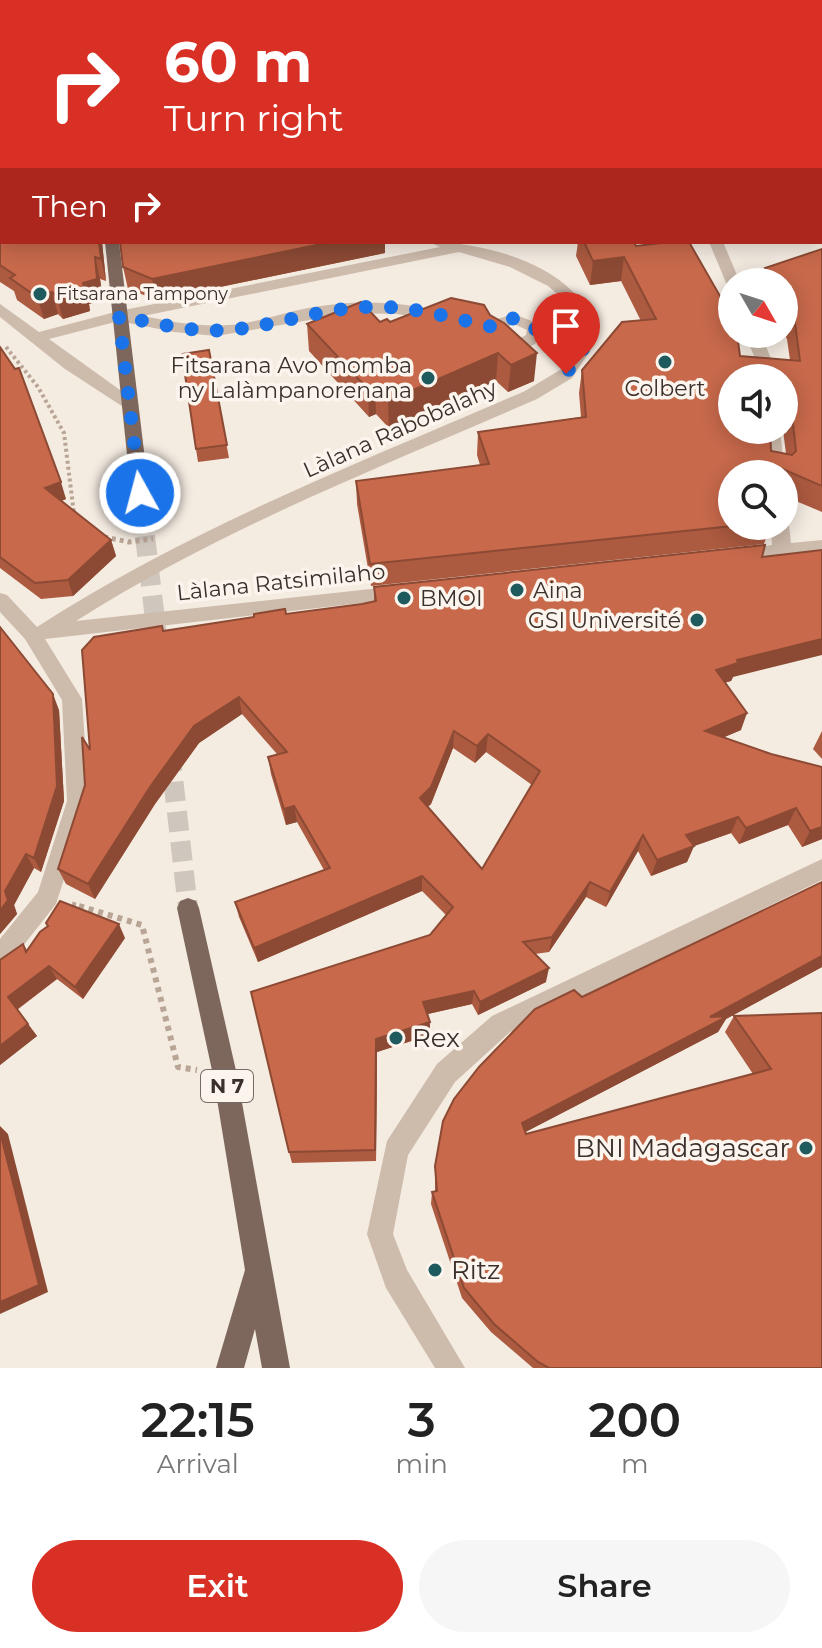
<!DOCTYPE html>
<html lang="en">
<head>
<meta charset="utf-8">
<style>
	body { margin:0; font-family:Montserrat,sans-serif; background:#f6f6f6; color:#222; height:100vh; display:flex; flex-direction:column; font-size:30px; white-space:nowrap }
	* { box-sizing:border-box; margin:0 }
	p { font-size:26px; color:#767676 }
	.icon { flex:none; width:44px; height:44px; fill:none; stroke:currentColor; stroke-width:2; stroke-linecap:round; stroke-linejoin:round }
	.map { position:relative; height:1368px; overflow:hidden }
	.drawer { display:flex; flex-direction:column; background:#fff; flex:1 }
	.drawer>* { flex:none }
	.top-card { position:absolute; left:0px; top:0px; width:822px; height:244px; box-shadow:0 4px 20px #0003; background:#d93025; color:#fff; overflow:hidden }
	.needle { width:52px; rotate:129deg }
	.buttons { position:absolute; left:718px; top:268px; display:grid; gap:16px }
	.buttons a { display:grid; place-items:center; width:80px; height:80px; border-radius:50%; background:#fff; box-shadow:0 4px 20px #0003; font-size:40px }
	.pin { position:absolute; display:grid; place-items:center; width:68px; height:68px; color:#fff; margin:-82px -34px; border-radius:50% 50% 50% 0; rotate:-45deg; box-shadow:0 0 8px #0007 }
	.pin .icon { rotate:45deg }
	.me { position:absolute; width:88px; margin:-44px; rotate:353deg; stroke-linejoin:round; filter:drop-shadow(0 0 6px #0008) }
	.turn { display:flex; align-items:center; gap:28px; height:168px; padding:0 32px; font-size:36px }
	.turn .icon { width:104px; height:104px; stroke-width:2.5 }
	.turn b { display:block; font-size:56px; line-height:68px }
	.then { display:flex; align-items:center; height:76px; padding:0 32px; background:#0003; gap:16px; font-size:30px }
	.eta { display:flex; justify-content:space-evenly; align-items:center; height:136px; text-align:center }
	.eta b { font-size:48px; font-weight:600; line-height:56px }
	.action { display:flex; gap:16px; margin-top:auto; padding:16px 32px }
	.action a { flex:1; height:92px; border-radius:48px; background:#d93025; color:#fff; font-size:32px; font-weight:600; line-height:92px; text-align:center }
	.action a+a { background:#f6f6f6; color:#222 }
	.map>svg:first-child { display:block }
</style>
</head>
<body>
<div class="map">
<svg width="822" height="1368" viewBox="0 0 822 1368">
	<rect width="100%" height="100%" fill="#f4ebe1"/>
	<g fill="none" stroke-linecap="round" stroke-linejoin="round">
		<polyline stroke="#cfc6bd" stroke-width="16" stroke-dasharray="16 8" stroke-linecap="butt" points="140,493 145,538"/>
		<g stroke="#cfc6bd" stroke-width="20" stroke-dasharray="20 10" stroke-linecap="butt">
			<polyline points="145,536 157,636"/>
			<polyline points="170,752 188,908"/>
		</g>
		<g stroke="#b9a596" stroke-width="4" stroke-dasharray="3 3" stroke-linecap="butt">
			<polyline points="6,347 38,387 64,433 74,514"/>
			<polyline points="104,537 108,538"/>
		</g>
		<g stroke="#b9a596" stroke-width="5" stroke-dasharray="4 4" stroke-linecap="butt">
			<polyline points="104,537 129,542 153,539"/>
			<polyline points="72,904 86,908"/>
		</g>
		<polyline stroke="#b9a596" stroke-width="6" stroke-dasharray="5 5" stroke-linecap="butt" points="79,906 142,925 178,1067 197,1070"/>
		<g fill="#cdbbac" fill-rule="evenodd">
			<polygon points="327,0 340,0 326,2"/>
			<rect x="820" y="140" width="2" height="8"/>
			<rect x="820" y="191" width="2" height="8"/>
			<rect x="820" y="209" width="2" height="10"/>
			<path d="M429 242C475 242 538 257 572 291 586 305 592 322 597 340L572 378 537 399C381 467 220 529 76 621L398 586 405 588 407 593 405 598 45 639 82 699 89 801 56 904 8 965 0 968V939L38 892 67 801 62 700 25 639 0 612V593L7 595 37 627C190 528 359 463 525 391L560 370 581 340 578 330 542 333C536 353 512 351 495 347V339H518L526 335 527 330 514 324 493 332 472 328V320L490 321 514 314 539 324 576 321 563 299 548 286 510 267 459 252 143 316C172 322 200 327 229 325 256 323 281 313 308 308 354 299 403 301 449 313V319L443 321 397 314 351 313 216 336 174 332 119 321 49 339 134 400 136 404 134 408 128 410 65 369 0 317V304L39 332 119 311 440 247Z"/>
			<polygon points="709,242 723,242 740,282 732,282 732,287 727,285"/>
			<polygon points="745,334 761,334 774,366 775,378 759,378 758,366"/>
			<polygon points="764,430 780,430 785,474 784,475 767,474"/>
			<polygon points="784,521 789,526 791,543 822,540 822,554 736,563 729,561 727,556 729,551 772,545 771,526 784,526"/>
			<polygon points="822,859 822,880 510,1032 455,1082 408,1155 393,1234 407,1270 465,1368 435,1368 386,1288 367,1234 387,1141 437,1064 492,1016"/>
		</g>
		<g fill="#7d675c" fill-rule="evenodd">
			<rect x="79" y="0" width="12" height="2"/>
			<polygon points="105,242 119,242 149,493 140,499 131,493"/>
			<polygon points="188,898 196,901 199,908 237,1075 290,1368 262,1368 255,1329 244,1368 216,1368 245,1270 213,1075 177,908 180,901"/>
		</g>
	</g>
	<g fill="#ac5a40" fill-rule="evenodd">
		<polygon points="0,160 2,242 102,242 106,281 100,279 103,300 89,304 90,311 63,319 58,314 44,319 17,300 14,291 0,282"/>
		<path d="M578 242H634L636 246 740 356 790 360 787 339 784 334V282H761L765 268 822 249V512L784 496V474H732V526H770L764 544 371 586 357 504 356 481 480 465 477 455 478 432 581 417 579 393 582 370 641 321 621 281 590 285 576 256ZM732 378H784L783 430 786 454 771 451Z"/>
		<polygon points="385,253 157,300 128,289 123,267"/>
		<polygon points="451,298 534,381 508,392 496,381 389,428 376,414 369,417 309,351 307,324 390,322"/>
		<polygon points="0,347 66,499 61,501 111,540 116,556 73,596 41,599 0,568"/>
		<polygon points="209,350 229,458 198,462 196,449"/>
		<path d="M374 587 733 677 731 681 726 682 741 730 724 737 771 754 822 767V839L802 847 788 825 739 844 731 833 694 846 687 862 651 876 638 851 606 907 586 897 549 952 535 954 546 982 478 1015 472 1004 428 1014 430 1022V1035L377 1052 376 1161 292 1163 289 1152 430 935 446 915 422 891 258 962 239 917 235 902 324 870 297 822 286 825 271 774 268 757 277 754 242 714 199 743 155 804 95 899 66 884 58 869 85 785 90 750 163 631 374 602ZM453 748 475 763 486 752 532 785 482 869 427 807 431 804Z"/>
		<polygon points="59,710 64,801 41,872 34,868 14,905 17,914 0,934"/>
		<polygon points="822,731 822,759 813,749"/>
		<polygon points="822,882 822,967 726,1019 718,1032 525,1132 526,1134 753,1074 725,1032 734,1016 822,1013 822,1368 533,1368 491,1332 462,1298 431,1204 432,1192 435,1191 435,1166 582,997"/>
		<polygon points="125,938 83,999 57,979 17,1010 37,1036 0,1065 0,960 23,944 27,950"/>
	</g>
	<g fill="#8c4a34">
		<polygon points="99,242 102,242 106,281 101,259"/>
		<polygon points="331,242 385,242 385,253 157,300 152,279"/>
		<polygon points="95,257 100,279 103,300 89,304 90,311 63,319 57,297 83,283"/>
		<polygon points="624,257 621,281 590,285 593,261"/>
		<polygon points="52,292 58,314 44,319 37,297"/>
		<polygon points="498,353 496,381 389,428 388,401"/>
		<polygon points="537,353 534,381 508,392 511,365"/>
		<polygon points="375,386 376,414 369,417 368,389"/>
		<polygon points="61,482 66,499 51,505 45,488"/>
		<polygon points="111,540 116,556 73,596 68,580"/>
		<polygon points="822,639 822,655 733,677 731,681 710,687 716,670 737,660"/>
		<polygon points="53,694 59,710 64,801 41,872 34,858"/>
		<polygon points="239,697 242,714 199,743 155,804 95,899 88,884 150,787 194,726"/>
		<polygon points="747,713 741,730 699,748 705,731"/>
		<polygon points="454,731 453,748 431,804 419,815 420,798"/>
		<polygon points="488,734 486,752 475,763 477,746"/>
		<polygon points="294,806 297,822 286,825 284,809"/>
		<polygon points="796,808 788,825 739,844 746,828"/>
		<polygon points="738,817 731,833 680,851 686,835"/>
		<polygon points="822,827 822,839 802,847 810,831"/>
		<polygon points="643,835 638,851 606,907 610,892"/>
		<polygon points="694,846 687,862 651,876 657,860"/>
		<polygon points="26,854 34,868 14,905 17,914 0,934 0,911 5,891"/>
		<polygon points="422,876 422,891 258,962 254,948"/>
		<polygon points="590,882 586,897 549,952 552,937"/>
		<polygon points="119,924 125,938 83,999 75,987"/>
		<polygon points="822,956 822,967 726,1019 718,1032 518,1136 522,1123 710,1017"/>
		<polygon points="49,966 57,979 16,1010 8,997"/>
		<polygon points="549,968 546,982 478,1015 480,1002"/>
		<polygon points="474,991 472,1004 423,1015 423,1002"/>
		<polygon points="430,1022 430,1035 377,1052 376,1161 376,1039"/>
		<polygon points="28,1024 37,1036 0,1065 0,1046"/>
		<polygon points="0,1126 8,1134 48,1292 0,1314"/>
	</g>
	<g fill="#c8694b" stroke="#8c4a34" stroke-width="2" fill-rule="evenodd">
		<polygon points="220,0 255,0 254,2 218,2"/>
		<polygon points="0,160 2,160 2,242 99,242 101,259 95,257 97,279 83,283 84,289 57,297 52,292 37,297 10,278 15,275 0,265"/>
		<polygon points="120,242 331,242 152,279 123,267"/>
		<path d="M584 242H634L636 246 669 242H689L732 317V334H737L740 356 800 361 794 315 784 299V282H774L765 268 822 249V486L769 463 770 474H732V526L370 564 356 481 489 464 478 432 586 417 582 370 622 322 656 319 624 257 593 261ZM732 378H784V406H791L796 451 792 455 771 451 770 430H732Z"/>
		<polygon points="451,298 484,305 490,315 504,323 537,353 511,365 498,353 388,401 375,386 368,389 307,324 361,302 380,322 387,319 390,322"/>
		<polygon points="0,347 15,369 19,368 61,482 45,488 111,540 68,580 35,583 0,557"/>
		<polygon points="209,350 227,445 196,449 182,354"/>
		<path d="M765 545 762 557 822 550V639L737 660 738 663 716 670 747 713 705 731 771 754 822 767V827L810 831 796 808 746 828 738 817 686 835 694 846 657 860 643 835 610 892 590 882 552 937 523 942 549 968 480 1002 474 991 423 1002 430 1022 376 1039 375 1150 289 1152 251 992 430 935 453 907 422 876 254 948 235 902 330 868 294 806 284 809 268 757 287 752 239 697 194 726 150 787 88 884 58 869 85 785 82 737 90 750 82 650 94 637 162 626 163 631 254 617V614L285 609 286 614 362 604 376 601 374 587ZM454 731 477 746 488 734 540 771 482 869 420 798 431 787Z"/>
		<polygon points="0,627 53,694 57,786 34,858 26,854 5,891 8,900 0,911"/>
		<polygon points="822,882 822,956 710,1017 728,1016 522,1123 526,1134 771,1069 734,1016 822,1013 822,1368 549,1368 538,1362 494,1324 464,1288 432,1192 437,1191 435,1166 443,1121 454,1099 479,1067 535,1009 574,990 582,997"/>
		<polygon points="60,901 119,924 75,987 49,966 8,997 28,1024 0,1046 0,960 23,944 26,952 40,932 48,926 46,923"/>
		<polygon points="0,1132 39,1285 0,1302"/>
	</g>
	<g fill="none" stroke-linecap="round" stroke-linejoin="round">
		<path stroke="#1a73e8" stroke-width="14" stroke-dasharray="0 25.2" d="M140 493 119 316C155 323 192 333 228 330 275 326 318 309 367 307 410 305 451 318 493 327 507 315 522 316 535 329L584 325 589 340 566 374"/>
	</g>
	<g fill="#1f5a5e" stroke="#fbf5ee" stroke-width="3">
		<circle cx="40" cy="294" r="8"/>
		<circle cx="665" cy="362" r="8"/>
		<circle cx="428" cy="378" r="8"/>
		<circle cx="517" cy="590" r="8"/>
		<circle cx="404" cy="598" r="8"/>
		<circle cx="697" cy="620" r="8"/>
		<circle cx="396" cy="1038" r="8"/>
		<circle cx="806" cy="1148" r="8"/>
		<circle cx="435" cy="1270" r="8"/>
	</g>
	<g text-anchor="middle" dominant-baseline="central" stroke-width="7" stroke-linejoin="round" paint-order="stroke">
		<g font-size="18" fill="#3b302b" stroke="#fbf5ee" text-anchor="start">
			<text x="56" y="294">Fitsarana Tampony</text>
		</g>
		<rect fill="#fbf5ee" stroke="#756b66" stroke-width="2" x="201" y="1070" width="52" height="32" rx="6"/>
		<g font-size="20" font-weight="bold" fill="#3b302b">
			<text x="227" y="1086">N 7</text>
		</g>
		<g font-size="22" fill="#3b302b" stroke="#fbf5ee" text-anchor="end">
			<text x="412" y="365">Fitsarana Avo momba<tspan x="412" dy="25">ny Lalàmpanorenana</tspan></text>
			<text x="665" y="388" text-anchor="middle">Colbert</text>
			<text x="533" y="590" text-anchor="start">Aina</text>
			<text x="420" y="598" text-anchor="start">BMOI</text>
			<text x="681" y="620">GSI Université</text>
		</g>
		<g font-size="22" fill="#3b302b" stroke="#fbf5ee">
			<text transform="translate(400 429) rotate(-24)">Làlana Rabobalahy</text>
			<text transform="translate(281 582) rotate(-6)">Làlana Ratsimilaho</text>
		</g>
		<g font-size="26" fill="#3b302b" stroke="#fbf5ee" text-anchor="start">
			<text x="412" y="1038">Rex</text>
			<text x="790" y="1148" text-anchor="end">BNI Madagascar</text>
			<text x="451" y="1270">Ritz</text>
		</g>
	</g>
</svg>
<div class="buttons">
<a><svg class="needle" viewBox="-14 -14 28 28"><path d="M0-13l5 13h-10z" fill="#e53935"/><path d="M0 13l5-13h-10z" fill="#767676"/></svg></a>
<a><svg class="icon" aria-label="sound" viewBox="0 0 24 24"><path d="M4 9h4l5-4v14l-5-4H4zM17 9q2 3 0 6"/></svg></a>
<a><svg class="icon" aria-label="search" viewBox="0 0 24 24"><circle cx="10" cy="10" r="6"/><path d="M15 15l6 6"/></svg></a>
</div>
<div class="pin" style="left:566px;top:374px;background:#d93025"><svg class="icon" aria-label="arrive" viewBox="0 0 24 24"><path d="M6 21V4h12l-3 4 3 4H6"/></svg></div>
<svg class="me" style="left:140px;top:493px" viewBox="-20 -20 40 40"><circle r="17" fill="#1a73e8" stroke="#fff" stroke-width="3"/><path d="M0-11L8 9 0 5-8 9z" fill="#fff"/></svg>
<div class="top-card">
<div class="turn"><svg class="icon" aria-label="right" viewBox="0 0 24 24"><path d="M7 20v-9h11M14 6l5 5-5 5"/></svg><div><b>60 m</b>Turn right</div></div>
<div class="then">Then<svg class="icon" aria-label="right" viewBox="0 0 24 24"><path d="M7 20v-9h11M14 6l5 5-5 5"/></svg></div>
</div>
</div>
<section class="drawer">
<div class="eta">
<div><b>22:15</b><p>Arrival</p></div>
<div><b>3</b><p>min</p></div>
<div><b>200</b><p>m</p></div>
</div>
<div class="action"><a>Exit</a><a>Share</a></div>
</section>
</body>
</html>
